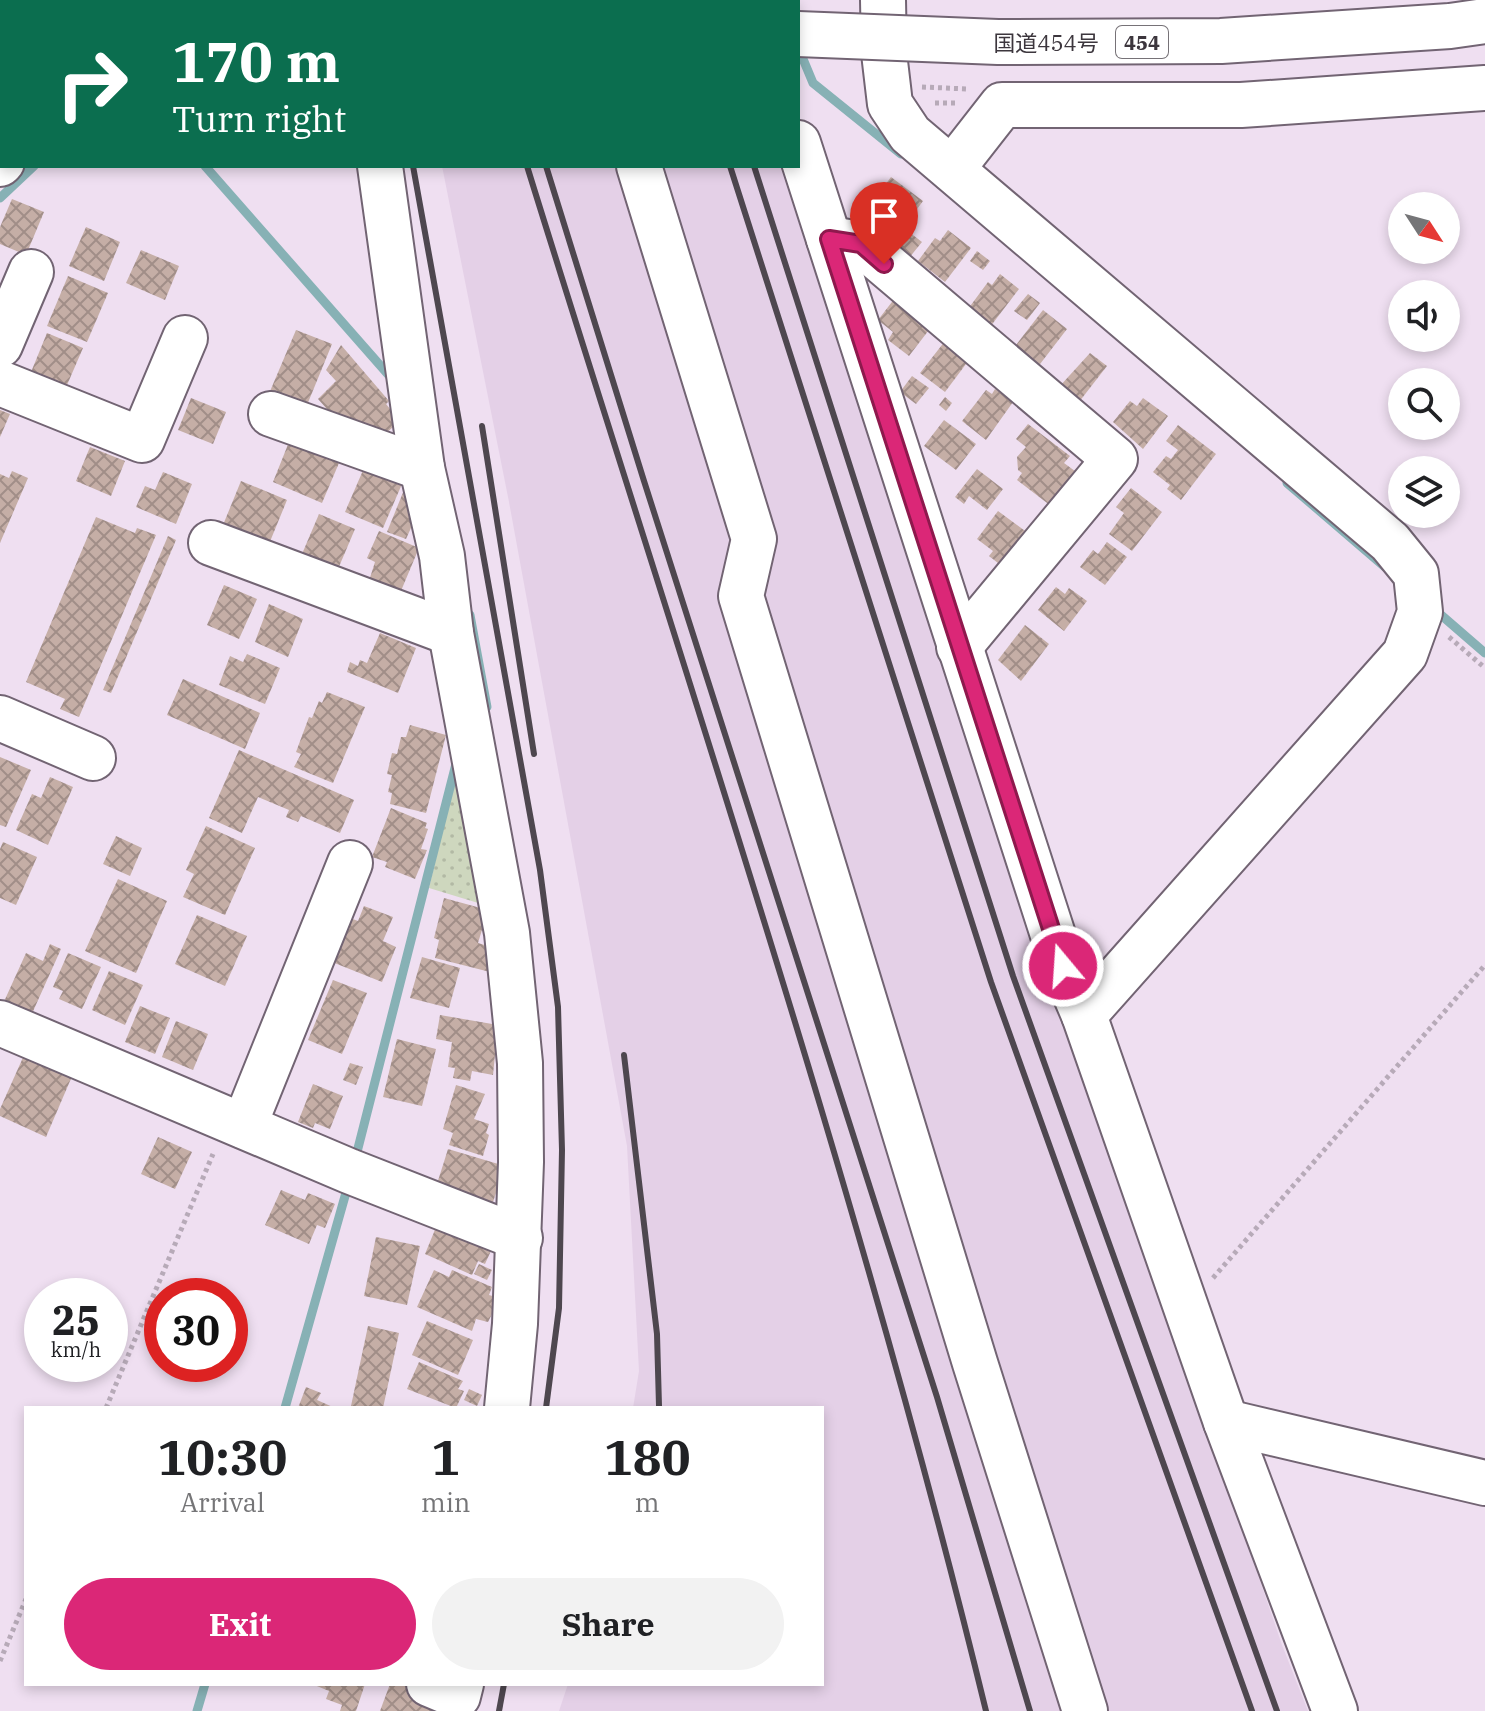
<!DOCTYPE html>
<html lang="en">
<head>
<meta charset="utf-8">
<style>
	body { margin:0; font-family:"IBM Plex Serif","Noto Sans JP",serif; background:#f2f2f2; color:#202124; height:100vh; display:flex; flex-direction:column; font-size:30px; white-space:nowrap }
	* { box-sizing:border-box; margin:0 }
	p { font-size:26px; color:#757577 }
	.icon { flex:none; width:44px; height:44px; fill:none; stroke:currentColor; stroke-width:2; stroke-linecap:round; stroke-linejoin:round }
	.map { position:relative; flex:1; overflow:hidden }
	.details { position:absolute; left:24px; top:1406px; width:800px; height:280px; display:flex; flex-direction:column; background:#fff; border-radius:0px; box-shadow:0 4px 12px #0003 }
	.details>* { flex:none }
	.banner { position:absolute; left:0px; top:0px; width:800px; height:168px; box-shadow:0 4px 12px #0003; background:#0b6e4f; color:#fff; overflow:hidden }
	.needle { width:52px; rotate:126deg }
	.buttons { position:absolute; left:1388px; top:192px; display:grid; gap:16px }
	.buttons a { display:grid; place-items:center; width:72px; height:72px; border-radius:50%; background:#fff; box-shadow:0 4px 12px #0003; font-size:40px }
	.speed { position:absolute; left:24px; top:1278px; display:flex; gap:16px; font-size:40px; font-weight:700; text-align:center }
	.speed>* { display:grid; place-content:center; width:104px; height:104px; border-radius:50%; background:#fff; box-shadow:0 4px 12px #0003; line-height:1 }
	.speed small { font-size:20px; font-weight:400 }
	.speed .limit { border:12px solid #d22; background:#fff; color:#111 }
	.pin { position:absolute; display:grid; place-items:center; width:68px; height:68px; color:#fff; margin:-82px -34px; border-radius:50% 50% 50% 0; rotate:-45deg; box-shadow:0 0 8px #0007 }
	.pin .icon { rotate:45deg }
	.me { position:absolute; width:88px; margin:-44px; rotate:342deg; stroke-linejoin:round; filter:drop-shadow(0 0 6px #0008) }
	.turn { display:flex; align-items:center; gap:28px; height:168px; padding:0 40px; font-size:36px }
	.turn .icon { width:104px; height:104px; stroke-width:2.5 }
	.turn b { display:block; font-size:56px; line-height:68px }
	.eta { display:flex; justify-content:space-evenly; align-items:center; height:136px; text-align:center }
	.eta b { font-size:48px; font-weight:800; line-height:56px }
	.button { display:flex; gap:16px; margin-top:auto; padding:16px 40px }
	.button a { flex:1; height:92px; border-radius:48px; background:#db2777; color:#fff; font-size:32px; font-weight:800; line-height:92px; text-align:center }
	.button a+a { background:#f2f2f2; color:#202124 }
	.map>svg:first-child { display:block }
</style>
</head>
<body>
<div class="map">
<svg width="1485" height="1711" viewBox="0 0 1485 1711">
	<defs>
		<pattern id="grass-dots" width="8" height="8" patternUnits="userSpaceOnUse" patternTransform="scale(2)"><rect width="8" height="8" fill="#ced7be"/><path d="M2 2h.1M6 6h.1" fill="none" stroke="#b2b9a4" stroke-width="1.8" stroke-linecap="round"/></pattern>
		<pattern id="building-cross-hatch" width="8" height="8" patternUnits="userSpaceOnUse" patternTransform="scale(2)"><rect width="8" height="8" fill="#c5aea6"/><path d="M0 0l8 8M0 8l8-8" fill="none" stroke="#a18e88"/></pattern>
	</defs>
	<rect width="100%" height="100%" fill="#efdff1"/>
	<g fill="#e4d0e7">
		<polygon points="402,0 725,0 726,2 403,2"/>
		<polygon points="442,166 780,166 857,398 1282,1645 1308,1711 559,1711 568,1684 822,1684 822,1408 633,1408 639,1371 627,1146 509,502"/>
	</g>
	<polygon fill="url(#grass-dots)" points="460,756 488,906 429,888"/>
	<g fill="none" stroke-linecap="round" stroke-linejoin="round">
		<g stroke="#87b1b5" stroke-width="9">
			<polyline points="779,0 780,2"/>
			<polyline points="798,47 813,83 901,154"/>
			<polyline points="205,166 393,380"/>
			<polyline points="0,198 34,166"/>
			<polyline points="1287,483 1385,567"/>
			<polyline points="1433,608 1485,653"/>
			<polyline points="470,615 487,707"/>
			<polyline points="355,1160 457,760"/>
			<polyline points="285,1408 349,1182"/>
			<polyline points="197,1711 205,1684"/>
		</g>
	</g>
	<g fill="url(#building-cross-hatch)">
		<polygon points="891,177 923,201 897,236 870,216 880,204 874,200"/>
		<polygon points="12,199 44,212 26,255 0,244 0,227"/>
		<polygon points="86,227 120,242 104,281 69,266"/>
		<polygon points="948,230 971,248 945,282 918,261 935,238 940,241"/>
		<polygon points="909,232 922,242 909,258 897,249"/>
		<polygon points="141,250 179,266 165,300 126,283"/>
		<polygon points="977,251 990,261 983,270 970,261"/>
		<polygon points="1000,274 1019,289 990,327 968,309 988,282 992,285"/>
		<polygon points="68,276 108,293 87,342 47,326"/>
		<polygon points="1028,294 1040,303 1027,320 1014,311"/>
		<polygon points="895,298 932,326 909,356 888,340 893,332 878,320"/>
		<polygon points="1043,310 1067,329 1037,368 1013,349"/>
		<polygon points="296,330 332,344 305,410 268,396"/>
		<polygon points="47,333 83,348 64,392 29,377"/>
		<polygon points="945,341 969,360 945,392 920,373"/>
		<polygon points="341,345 389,401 386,404 400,421 377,441 340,424 318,399 336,381 326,370"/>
		<polygon points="1090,353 1107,366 1079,402 1059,387"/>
		<polygon points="912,376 929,388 916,404 900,392"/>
		<polygon points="995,389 1013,402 986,440 962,421 986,390 992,394"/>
		<polygon points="945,397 952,403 946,411 939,405"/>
		<polygon points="191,398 226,412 213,444 178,430"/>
		<polygon points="1143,398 1168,416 1143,449 1113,422 1130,401 1137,406"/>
		<polygon points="0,410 10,414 0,437"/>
		<polygon points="944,420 976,444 956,470 924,446"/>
		<polygon points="1028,424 1070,456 1064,463 1079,474 1051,506 1017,480 1022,473 1018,470 1017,457 1026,447 1016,439"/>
		<polygon points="1178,425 1216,454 1181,500 1167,489 1170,485 1153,472 1166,456 1171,459 1178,450 1166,441"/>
		<polygon points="289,442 339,463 322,503 273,482"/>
		<polygon points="90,447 125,461 111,496 76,481"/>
		<polygon points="364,468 402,484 383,528 345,512"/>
		<polygon points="977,469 1003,489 987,510 969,496 964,504 955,497"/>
		<polygon points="12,471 28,478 0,543 0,474 9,478"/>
		<polygon points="163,472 192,484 176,524 136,507 145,486 155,490"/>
		<polygon points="241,481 287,500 269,544 223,525"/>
		<polygon points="1131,488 1162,512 1132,551 1109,534 1124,513 1116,507"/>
		<polygon points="404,490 413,494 415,519 406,539 387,532"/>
		<polygon points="998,511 1032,536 1010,564 1002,558 998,563 989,556 993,551 977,539"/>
		<polygon points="319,514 355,529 338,569 302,554"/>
		<polygon points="96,517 135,533 137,528 156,535 79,717 60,709 65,699 26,682"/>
		<polygon points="379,531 419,548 398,598 368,584 375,562 367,558"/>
		<polygon points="168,536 176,540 111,693 103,690"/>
		<polygon points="1107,542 1127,557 1105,585 1080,567 1093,550 1098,554"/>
		<polygon points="224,585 257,599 239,639 207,625"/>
		<polygon points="1056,587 1065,594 1069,588 1087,601 1064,631 1038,610"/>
		<polygon points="269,604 303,619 288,657 255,642"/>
		<polygon points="1025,625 1049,644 1021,681 998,660"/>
		<polygon points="380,633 416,648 398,693 347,672 350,662 358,666 360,660 367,663"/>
		<polygon points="247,654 280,668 265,704 219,685 230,656 243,662"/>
		<polygon points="183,679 260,713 245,749 167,715"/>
		<polygon points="327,692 365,707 333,783 294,767 301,754 296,752 309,717 312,718 319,701 322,703"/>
		<polygon points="410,725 446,735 426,813 390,804 392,793 388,792 392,775 387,774 392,753 397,754 401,737 406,737"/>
		<polygon points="239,750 354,800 340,833 301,816 298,822 286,817 289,810 258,797 242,833 209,818"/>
		<polygon points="0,757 31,770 6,827 0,825"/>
		<polygon points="50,777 73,787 48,845 16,830 32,794 41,798"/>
		<polygon points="391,808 427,823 425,828 428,829 421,849 427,850 415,879 385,867 387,862 372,857"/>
		<polygon points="206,826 255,848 225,915 183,897 194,874 186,870"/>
		<polygon points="116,836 142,848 130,876 103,864"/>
		<polygon points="3,842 37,857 16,905 0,898 0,849"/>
		<polygon points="118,879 167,901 136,973 85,951"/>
		<polygon points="444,898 488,910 478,943 491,947 490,972 435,958 439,940 434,938"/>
		<polygon points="364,906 393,917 383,941 396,947 382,982 332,962 350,918 358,921"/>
		<polygon points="197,915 247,936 225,986 175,964"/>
		<polygon points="50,944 61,949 30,1018 2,1006 26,953 43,961"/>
		<polygon points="68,953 101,967 82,1009 59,999 63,991 53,987"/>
		<polygon points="422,957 460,968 449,1008 410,998"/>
		<polygon points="109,971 143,985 125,1025 92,1010"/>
		<polygon points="333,980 367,993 342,1054 308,1040"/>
		<polygon points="140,1006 170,1018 155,1054 125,1042"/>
		<polygon points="440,1015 498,1025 493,1075 472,1071 470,1081 453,1078 455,1068 448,1067 452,1042 436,1039"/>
		<polygon points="176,1021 208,1034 193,1070 162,1057"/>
		<polygon points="397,1039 436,1049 422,1106 383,1097"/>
		<polygon points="25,1053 73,1074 46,1137 0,1116 0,1109"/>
		<polygon points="350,1063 363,1067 356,1085 343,1080"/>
		<polygon points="313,1084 343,1096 330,1129 315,1123 313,1128 298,1122"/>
		<polygon points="456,1085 485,1094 474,1119 489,1124 486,1133 489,1135 483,1156 449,1145 453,1133 443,1129"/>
		<polygon points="158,1137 192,1152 175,1189 141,1174"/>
		<polygon points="448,1149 505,1166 493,1202 437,1184"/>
		<polygon points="281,1190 305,1200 308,1193 335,1204 325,1228 317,1225 309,1244 265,1225"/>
		<polygon points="439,1220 495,1242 485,1264 478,1261 472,1275 425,1254"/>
		<polygon points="376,1237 420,1246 407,1305 364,1296"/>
		<polygon points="479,1264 492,1270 487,1280 474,1274"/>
		<polygon points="434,1270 449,1277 452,1270 492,1287 489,1295 496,1297 492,1307 495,1308 488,1322 476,1319 472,1331 417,1307"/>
		<polygon points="427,1321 473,1340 458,1375 412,1355"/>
		<polygon points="368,1326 399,1333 383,1408 351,1406"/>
		<polygon points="419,1362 463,1381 458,1389 464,1391 456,1408 407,1389"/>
		<polygon points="306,1387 321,1393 317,1400 335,1408 298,1408"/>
		<polygon points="469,1389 482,1395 477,1406 464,1400"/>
		<polygon points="312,1684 365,1684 356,1711 340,1711 342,1705 326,1699 329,1691"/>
		<polygon points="390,1684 403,1684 436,1696 431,1711 380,1711"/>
	</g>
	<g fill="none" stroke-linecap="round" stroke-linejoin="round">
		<defs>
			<g id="minor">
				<polyline points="119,0 120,2"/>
				<polyline points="350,0 350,2"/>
				<polyline points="587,0 588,2"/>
				<polyline points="752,0 752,2"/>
				<polyline points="883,0 884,53 890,104 910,134 1390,542 1416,574 1420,612 1405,654 1084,1015 1226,1422 1335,1711"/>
				<polyline points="152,2 154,0"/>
				<polyline points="0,67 2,67"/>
				<polyline points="798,143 1063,966 1084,1015"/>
				<polyline points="0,164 2,162"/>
				<polyline points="380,166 422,468 442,556 451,633 507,933 520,1063 521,1162 515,1324 507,1408"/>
				<polyline points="639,166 754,539 741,596 975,1363 1085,1711"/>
				<polyline points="952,169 1002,105 1241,105 1485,88"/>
				<polyline points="829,239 861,244 1115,459 959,647"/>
				<polyline points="0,345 31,272"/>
				<polyline points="0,383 142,440 185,338"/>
				<polyline points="271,414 422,468"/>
				<polyline points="211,543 451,633"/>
				<polyline points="0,718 93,758"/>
				<polyline points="0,1023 349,1171 520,1238"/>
				<polyline points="244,1126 350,863"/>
				<polyline points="1226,1422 1485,1483"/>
				<polyline points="429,1684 458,1696 461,1684"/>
			</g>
			<polyline id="highway" points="0,5 2,5"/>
		</defs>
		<use href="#minor" stroke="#726473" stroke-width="48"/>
		<use href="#highway" stroke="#726473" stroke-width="48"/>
		<g stroke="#b7aab8" stroke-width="5" stroke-dasharray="4 4" stroke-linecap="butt">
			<polyline points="922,87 968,89"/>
			<polyline points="935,103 957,103"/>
			<polyline points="1449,637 1485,668"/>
			<polyline points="1213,1278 1485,965"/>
			<polyline points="106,1408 213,1154"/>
			<polyline points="0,1661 26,1599"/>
		</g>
		<use href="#minor" stroke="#fff" stroke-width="44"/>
		<use href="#highway" stroke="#fff" stroke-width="44"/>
		<g stroke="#4e474f" stroke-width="6">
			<polyline points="382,0 383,2"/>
			<polyline points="475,0 476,2"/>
			<polyline points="495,0 495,2"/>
			<polyline points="678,0 679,2"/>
			<polyline points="702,0 703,2"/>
			<polyline points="413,166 540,870 558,1007 562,1150 559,1308 546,1408"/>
			<path d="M527 166C686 679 859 1189 986 1711"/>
			<polyline points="546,166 644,481 937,1397 1030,1711"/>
			<polyline points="730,166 991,982 1252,1711"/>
			<polyline points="754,166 1013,976 1277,1711"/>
			<polyline points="482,426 534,754"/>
			<polyline points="624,1055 657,1334 659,1406"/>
			<polyline points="499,1711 504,1684"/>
		</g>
		<defs>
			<polyline id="highway-bridge" points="798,34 998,42 1221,41 1450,26 1485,21"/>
		</defs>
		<use href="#highway-bridge" stroke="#726473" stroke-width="48" stroke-linecap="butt"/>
		<use href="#highway-bridge" stroke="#fff" stroke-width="44"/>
	</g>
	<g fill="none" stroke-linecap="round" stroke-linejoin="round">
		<defs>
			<polyline id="route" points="884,264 861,244 829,239 1063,966"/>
		</defs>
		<use href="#route" stroke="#8e194d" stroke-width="20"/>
		<use href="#route" stroke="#db2777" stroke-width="14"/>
	</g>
	<g text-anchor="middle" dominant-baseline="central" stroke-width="8" stroke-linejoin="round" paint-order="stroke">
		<rect fill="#fff" stroke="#767277" stroke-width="2" x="1116" y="26" width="52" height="32" rx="6"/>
		<g font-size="20" font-weight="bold" fill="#3c363d">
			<text x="1142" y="42">454</text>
		</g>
		<g font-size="22" fill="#3c363d" stroke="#fff">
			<text x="1046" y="42">国道454号</text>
		</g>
	</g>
</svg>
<div class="buttons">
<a><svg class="needle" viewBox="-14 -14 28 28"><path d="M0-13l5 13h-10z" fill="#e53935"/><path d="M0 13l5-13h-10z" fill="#757577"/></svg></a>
<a><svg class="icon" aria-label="sound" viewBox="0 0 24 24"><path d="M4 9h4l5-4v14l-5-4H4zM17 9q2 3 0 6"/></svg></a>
<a><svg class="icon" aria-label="search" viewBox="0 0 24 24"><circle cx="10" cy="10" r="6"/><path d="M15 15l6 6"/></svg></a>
<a><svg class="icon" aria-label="layers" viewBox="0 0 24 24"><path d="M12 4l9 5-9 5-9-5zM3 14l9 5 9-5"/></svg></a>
</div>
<div class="speed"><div>25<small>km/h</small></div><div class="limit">30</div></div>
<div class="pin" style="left:884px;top:264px;background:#d93025"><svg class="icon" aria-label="arrive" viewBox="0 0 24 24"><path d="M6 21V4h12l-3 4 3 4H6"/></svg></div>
<svg class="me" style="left:1063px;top:966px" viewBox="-20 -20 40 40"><circle r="17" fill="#db2777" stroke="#fff" stroke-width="3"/><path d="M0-11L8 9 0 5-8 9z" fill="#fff"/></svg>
<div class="banner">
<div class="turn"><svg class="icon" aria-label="right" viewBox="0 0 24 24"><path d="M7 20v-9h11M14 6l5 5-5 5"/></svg><div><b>170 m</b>Turn right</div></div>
</div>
<section class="details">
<div class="eta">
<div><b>10:30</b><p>Arrival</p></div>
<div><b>1</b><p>min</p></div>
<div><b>180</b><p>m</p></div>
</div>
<div class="button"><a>Exit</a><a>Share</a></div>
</section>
</div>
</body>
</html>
